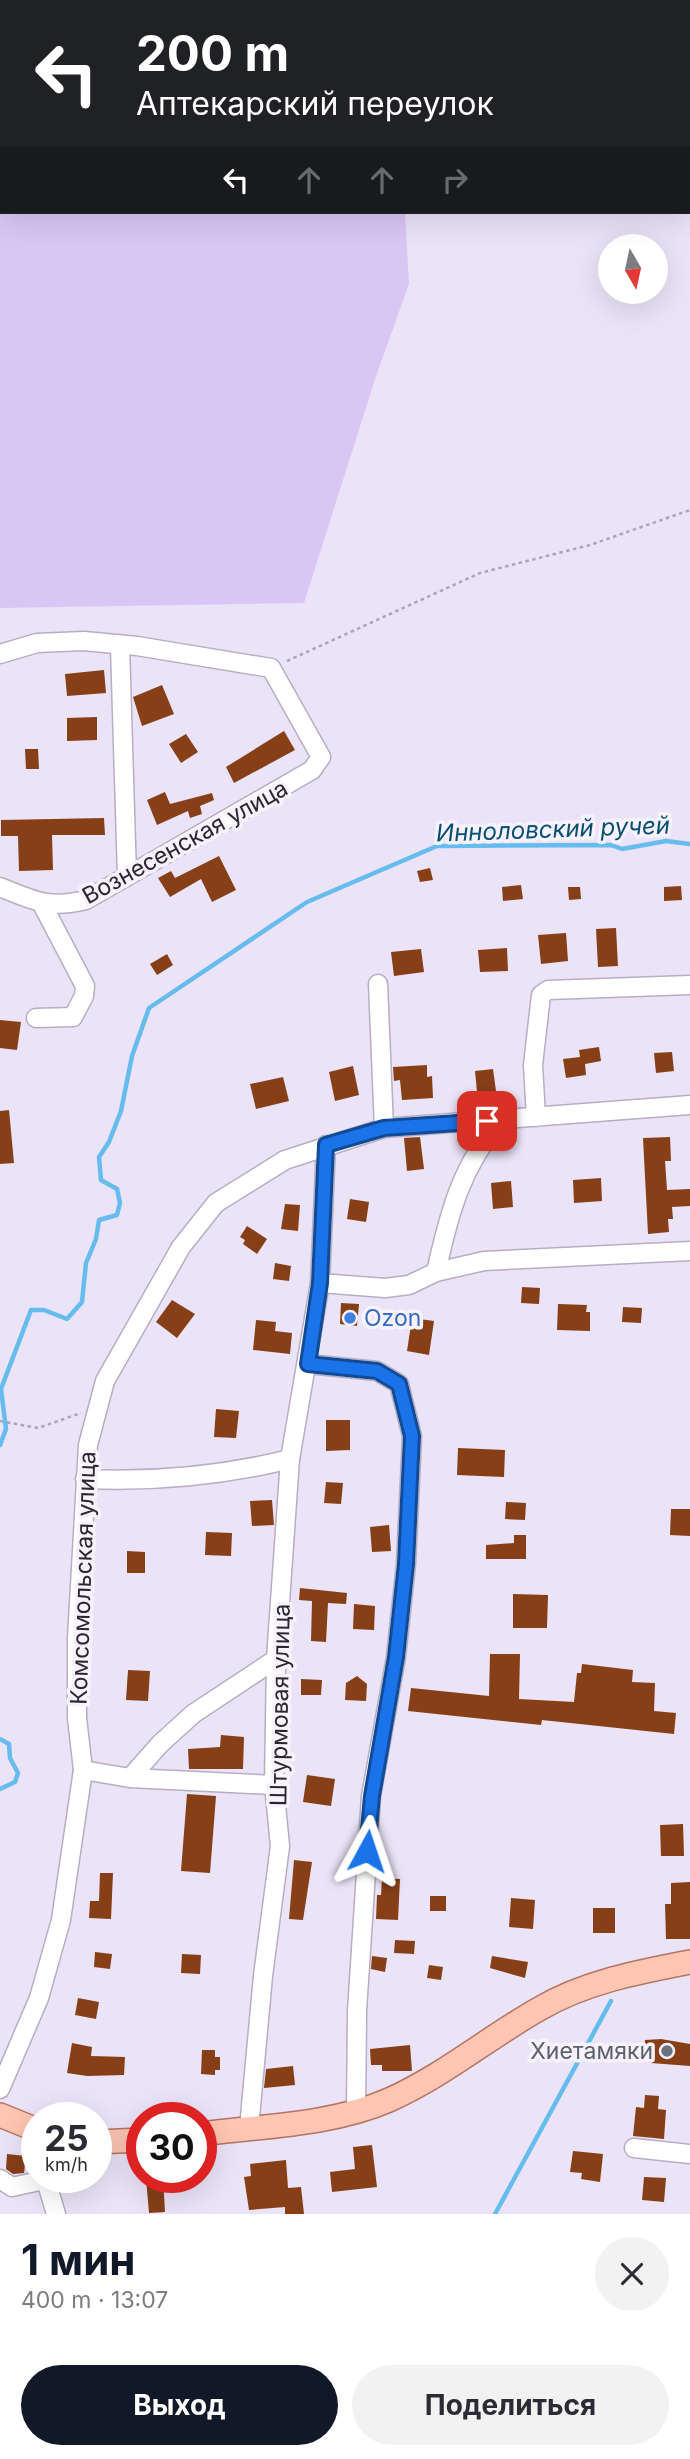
<!DOCTYPE html>
<html lang="ru">
<head>
<meta charset="utf-8">
<style>
	body { margin:0; font-family:Inter,sans-serif; background:#f2f2f3; color:#2b2b33; height:100vh; display:flex; flex-direction:column; font-size:26px; white-space:nowrap }
	* { box-sizing:border-box; margin:0 }
	p { font-size:23px; color:#7c7c81 }
	.icon { flex:none; width:38px; height:38px; fill:none; stroke:currentColor; stroke-width:2; stroke-linecap:round; stroke-linejoin:round }
	.map { position:relative; height:2214px; overflow:hidden }
	.drawer { display:flex; flex-direction:column; background:#fff; flex:1 }
	.drawer>* { flex:none }
	.hud { position:absolute; left:0px; top:0px; width:691px; height:214px; box-shadow:0 7px 28px #0002; background:#202124; color:#fff; overflow:hidden }
	.needle { width:46px; rotate:171deg }
	.tools { position:absolute; left:598px; top:234px; display:grid; gap:14px }
	.tools a { display:grid; place-items:center; width:70px; height:70px; border-radius:50%; background:#fff; box-shadow:0 7px 28px #0002; font-size:35px }
	.speed { position:absolute; left:21px; top:2102px; display:flex; gap:14px; font-size:35px; font-weight:700; text-align:center }
	.speed>* { display:grid; place-content:center; width:91px; height:91px; border-radius:50%; background:#fff; box-shadow:0 7px 28px #0002; line-height:1 }
	.speed small { font-size:18px; font-weight:400 }
	.speed .limit { border:10px solid #d22; background:#fff; color:#111 }
	.pin { position:absolute; display:grid; place-items:center; width:60px; height:60px; color:#fff; margin:-30px; border-radius:14px; box-shadow:0 4px 10px #0006 }
	.me { position:absolute; width:77px; margin:-38px; rotate:5deg; stroke-linejoin:round; filter:drop-shadow(0 0 5px #0008) }
	.turn { display:flex; align-items:center; gap:24px; height:147px; padding:0 21px; font-size:32px }
	.turn .icon { width:91px; height:91px; stroke-width:2.5 }
	.turn b { display:block; font-size:49px; line-height:60px }
	.lanes { display:flex; align-items:center; height:66px; padding:0 21px; background:#0003; justify-content:center; gap:35px; direction:ltr }
	.lanes .off { opacity:.35 }
	.round { display:grid; place-items:center; flex:none; width:74px; height:74px; border-radius:37px; background:#f2f2f3 }
	.headline { display:flex; align-items:center; justify-content:space-between; height:119px; padding:0 21px }
	h1 { font-size:42px; font-weight:700; line-height:52px; color:#111827 }
	.action { display:flex; gap:14px; margin-top:auto; padding:14px 21px }
	.action a { flex:1; height:80px; border-radius:42px; background:#111827; color:#fff; font-size:28px; font-weight:700; line-height:80px; text-align:center }
	.action a+a { background:#f2f2f3; color:#2b2b33 }
	.map>svg:first-child { display:block }
</style>
</head>
<body>
<div class="map">
<svg width="690" height="2214" viewBox="0 0 690 2214">
	<rect width="100%" height="100%" fill="#ebe3f7"/>
	<g fill="#dac6f5">
		<polygon points="0,0 25,2 2,2 2,212 405,212 409,284 376,376 304,603 0,608"/>
		<polygon points="403,0 533,0 401,2"/>
	</g>
	<g fill="none" stroke-linecap="round" stroke-linejoin="round">
		<g stroke="#65bced" stroke-width="4.5">
			<polyline points="0,1445 6,1429 1,1389 31,1310 44,1310 67,1319 82,1302 86,1263 96,1239 99,1220 117,1215 120,1203 117,1189 101,1180 99,1157 109,1142 121,1111 132,1056 149,1008 307,902 437,846 611,845 622,849 666,841 690,844"/>
			<polyline points="0,1739 9,1744 10,1758 18,1773 15,1782 0,1789"/>
			<polyline points="495,2214 611,2001"/>
		</g>
	</g>
	<g fill="#863f17">
		<polygon points="104,670 106,693 67,696 65,674"/>
		<polygon points="162,685 174,714 142,726 133,697"/>
		<polygon points="97,717 97,740 67,741 67,718"/>
		<polygon points="284,731 295,750 234,783 226,767"/>
		<polygon points="186,734 198,752 181,763 169,744"/>
		<polygon points="25,749 38,749 39,769 26,769"/>
		<polygon points="165,792 170,804 212,793 214,800 200,806 202,814 190,818 188,811 157,825 147,800"/>
		<polygon points="104,818 105,835 52,835 53,870 19,871 18,836 1,836 1,820"/>
		<polygon points="219,856 236,890 212,902 201,879 170,897 158,878 171,871 175,878"/>
		<polygon points="430,868 433,880 420,882 417,871"/>
		<polygon points="521,885 523,899 503,901 502,887"/>
		<polygon points="681,886 682,900 664,901 664,887"/>
		<polygon points="568,887 580,887 581,899 569,900"/>
		<polygon points="616,928 618,966 598,967 596,929"/>
		<polygon points="566,933 568,961 541,964 538,935"/>
		<polygon points="507,948 508,971 480,972 478,950"/>
		<polygon points="421,949 424,972 394,976 391,952"/>
		<polygon points="167,954 173,965 157,975 150,964"/>
		<polygon points="0,1020 21,1022 17,1050 0,1048"/>
		<polygon points="599,1047 601,1061 585,1064 586,1075 566,1078 563,1059 580,1057 579,1050"/>
		<polygon points="672,1052 674,1071 656,1073 654,1053"/>
		<polygon points="427,1065 427,1077 432,1076 433,1098 402,1100 400,1080 394,1081 393,1067"/>
		<polygon points="353,1066 359,1095 335,1101 329,1072"/>
		<polygon points="493,1069 496,1091 477,1092 475,1071"/>
		<polygon points="283,1077 289,1101 256,1109 250,1084"/>
		<polygon points="9,1110 14,1163 0,1164 0,1111"/>
		<polygon points="420,1137 424,1169 407,1171 404,1138"/>
		<polygon points="670,1137 671,1161 665,1161 667,1190 690,1189 690,1206 672,1207 673,1219 668,1219 669,1232 648,1234 643,1138"/>
		<polygon points="601,1178 602,1201 574,1203 573,1180"/>
		<polygon points="511,1181 513,1207 493,1209 491,1183"/>
		<polygon points="350,1199 369,1202 366,1222 347,1219"/>
		<polygon points="285,1204 300,1205 298,1231 281,1229"/>
		<polygon points="247,1226 267,1239 257,1254 243,1244 245,1240 240,1237"/>
		<polygon points="275,1263 291,1266 289,1281 273,1279"/>
		<polygon points="522,1287 540,1288 539,1304 521,1303"/>
		<polygon points="172,1300 195,1314 177,1338 156,1322"/>
		<polygon points="341,1303 359,1304 357,1326 340,1324"/>
		<polygon points="558,1304 587,1305 586,1312 590,1312 590,1331 557,1330"/>
		<polygon points="623,1307 642,1308 641,1323 622,1322"/>
		<polygon points="412,1318 434,1321 429,1355 407,1351"/>
		<polygon points="256,1320 276,1322 275,1331 292,1333 290,1354 253,1350"/>
		<polygon points="216,1409 239,1411 236,1438 214,1437"/>
		<polygon points="326,1420 350,1420 350,1450 326,1451"/>
		<polygon points="458,1448 505,1450 504,1477 457,1475"/>
		<polygon points="326,1482 343,1483 341,1504 324,1503"/>
		<polygon points="272,1500 274,1525 252,1526 250,1501"/>
		<polygon points="506,1502 526,1503 525,1520 505,1519"/>
		<polygon points="671,1509 690,1509 690,1536 670,1535"/>
		<polygon points="389,1525 391,1551 372,1552 370,1527"/>
		<polygon points="206,1532 232,1533 231,1556 205,1555"/>
		<polygon points="514,1535 526,1535 526,1559 486,1559 486,1545 514,1543"/>
		<polygon points="127,1551 145,1552 145,1573 127,1573"/>
		<polygon points="300,1588 347,1593 346,1604 328,1603 326,1642 311,1641 312,1601 299,1600"/>
		<polygon points="513,1594 548,1595 547,1628 513,1628"/>
		<polygon points="354,1604 375,1606 374,1630 353,1629"/>
		<polygon points="490,1654 520,1654 519,1699 574,1702 577,1673 581,1673 582,1664 633,1670 632,1682 655,1683 654,1711 676,1713 674,1734 542,1720 541,1725 408,1711 411,1688 489,1696"/>
		<polygon points="128,1670 150,1671 148,1701 126,1700"/>
		<polygon points="357,1676 367,1684 366,1701 345,1700 346,1683"/>
		<polygon points="301,1679 322,1680 321,1695 301,1695"/>
		<polygon points="221,1735 244,1737 243,1769 189,1769 188,1749 220,1747"/>
		<polygon points="307,1775 335,1779 331,1806 303,1802"/>
		<polygon points="187,1794 216,1796 210,1873 181,1871"/>
		<polygon points="683,1824 684,1856 661,1856 660,1825"/>
		<polygon points="294,1860 312,1862 303,1920 289,1919"/>
		<polygon points="100,1873 113,1873 111,1919 89,1918 90,1901 99,1901"/>
		<polygon points="382,1878 400,1879 398,1920 376,1919 377,1895 381,1895"/>
		<polygon points="690,1882 690,1939 666,1939 665,1904 671,1904 671,1883"/>
		<rect x="430" y="1896" width="16" height="15"/>
		<polygon points="511,1898 535,1900 533,1929 509,1927"/>
		<rect x="593" y="1908" width="22" height="25"/>
		<polygon points="395,1940 415,1941 414,1954 394,1953"/>
		<polygon points="95,1952 112,1954 110,1969 94,1967"/>
		<polygon points="182,1954 201,1955 200,1974 181,1973"/>
		<polygon points="372,1956 387,1958 385,1972 371,1969"/>
		<polygon points="492,1956 528,1962 525,1978 490,1968"/>
		<polygon points="429,1965 443,1967 441,1980 427,1978"/>
		<polygon points="78,1998 99,2002 96,2019 75,2015"/>
		<polygon points="661,2039 690,2044 690,2066 651,2063 652,2059 644,2058 645,2040"/>
		<polygon points="72,2043 92,2047 91,2056 125,2057 124,2075 87,2076 67,2073"/>
		<polygon points="410,2045 412,2071 382,2071 382,2065 371,2065 370,2049"/>
		<polygon points="202,2050 215,2050 215,2057 220,2057 220,2070 215,2070 215,2075 201,2074"/>
		<polygon points="293,2066 295,2085 264,2088 266,2069"/>
		<polygon points="645,2095 659,2096 658,2109 666,2110 664,2139 633,2136 636,2107 644,2108"/>
		<polygon points="372,2145 377,2187 332,2192 330,2172 355,2169 353,2147"/>
		<polygon points="573,2151 603,2154 600,2182 581,2179 582,2173 570,2172"/>
		<polygon points="7,2154 26,2156 24,2173 13,2174 6,2169"/>
		<polygon points="286,2160 288,2188 301,2187 304,2214 285,2214 285,2207 249,2210 244,2177 251,2176 250,2164"/>
		<polygon points="163,2177 165,2212 149,2213 146,2178"/>
		<polygon points="644,2177 666,2178 664,2202 642,2200"/>
	</g>
	<g fill="none" stroke-linecap="round" stroke-linejoin="round">
		<defs>
			<g id="minor">
				<polyline points="120,646 127,876"/>
				<path d="M0 654 37 643 84 641 137 646 271 668 321 757 312 770 86 900C49 909 34 901 0 887"/>
				<polyline points="378,984 384,1128"/>
				<polyline points="36,1018 73,1017 84,996 85,986 42,904"/>
				<polyline points="536,1117 533,1065 541,995 548,990 690,985"/>
				<path d="M436 1272C449 1214 461 1166 501 1120"/>
				<polyline points="320,1283 385,1288 409,1285 436,1272 484,1261 690,1251"/>
				<polyline points="308,1364 377,1371 399,1384 412,1436 406,1564 396,1657 371,1796 357,2011 356,2111"/>
				<path d="M85 1479C156 1482 222 1476 290 1459"/>
				<polyline points="83,1770 130,1778 160,1744 193,1714 276,1659"/>
				<polyline points="130,1778 274,1785"/>
				<polyline points="0,2089 39,1998 61,1920 83,1770 77,1718 77,1638 88,1445 105,1381 181,1247 216,1203 285,1160 384,1128 690,1105"/>
				<polyline points="249,2128 263,1976 280,1846 274,1785 276,1659 290,1459 320,1283 326,1145"/>
				<polyline points="634,2148 690,2154"/>
				<polyline points="45,2177 56,2214"/>
				<polyline points="0,2179 12,2187 44,2180"/>
			</g>
			<g id="major">
				<polyline points="0,2115 37,2130"/>
				<path d="M201 2134C262 2126 332 2125 389 2100 443 2076 488 2038 539 2009 585 1982 638 1972 690 1962"/>
				<polyline points="96,2142 142,2140"/>
			</g>
		</defs>
		<use href="#minor" stroke="#b7aec1" stroke-width="21"/>
		<use href="#major" stroke="#b47463" stroke-width="26"/>
		<g stroke="#aba5b5" stroke-width="2.5" stroke-dasharray="3.5 3.5" stroke-linecap="butt">
			<polyline points="287,661 480,573 590,545 690,510"/>
			<polyline points="0,1421 38,1428 81,1413"/>
		</g>
		<use href="#minor" stroke="#fff" stroke-width="18"/>
		<use href="#major" stroke="#fec5b2" stroke-width="23"/>
	</g>
	<g fill="none" stroke-linecap="round" stroke-linejoin="round">
		<defs>
			<polyline id="route" points="367,1851 372,1796 396,1657 406,1564 412,1436 399,1384 377,1371 308,1364 320,1283 326,1145 384,1128 487,1121"/>
		</defs>
		<use href="#route" stroke="#114b97" stroke-width="18"/>
		<use href="#route" stroke="#1a73e8" stroke-width="12"/>
	</g>
	<circle fill="#3f7fe0" stroke="#f7f2fe" stroke-width="2.5" cx="350" cy="1318" r="7"/>
	<circle fill="#6b7280" stroke="#f7f2fe" stroke-width="2.5" cx="667" cy="2051" r="7"/>
	<g text-anchor="middle" dominant-baseline="central" stroke-width="7" stroke-linejoin="round" paint-order="stroke">
		<g font-size="23" fill="#2b272f" stroke="#f7f2fe">
			<text transform="translate(185 842) rotate(-29)">Вознесенская улица</text>
			<text transform="translate(83 1578) rotate(-88)">Комсомольская улица</text>
			<text transform="translate(280 1705) rotate(-89)">Штурмовая улица</text>
		</g>
		<g font-size="23" fill="#366cbe" stroke="#f7f2fe" text-anchor="start">
			<text x="364" y="1318">Ozon</text>
		</g>
		<g font-size="23" fill="#5b616d" stroke="#f7f2fe" text-anchor="end">
			<text x="653" y="2051">Хиетамяки</text>
		</g>
		<g font-size="24" font-style="italic" fill="#064f70" stroke="#f7f2fe">
			<text transform="translate(553 829) rotate(-2)">Инноловский ручей</text>
		</g>
	</g>
</svg>
<div class="tools">
<a><svg class="needle" viewBox="-14 -14 28 28"><path d="M0-13l5 13h-10z" fill="#e53935"/><path d="M0 13l5-13h-10z" fill="#7c7c81"/></svg></a>
</div>
<div class="speed"><div>25<small>km/h</small></div><div class="limit">30</div></div>
<div class="pin" style="left:487px;top:1121px;background:#d93025"><svg class="icon" aria-label="arrive" viewBox="0 0 24 24"><path d="M6 21V4h12l-3 4 3 4H6"/></svg></div>
<svg class="me" style="left:367px;top:1851px" viewBox="-20 -20 40 40"><path d="M0-17L14 15 0 8-14 15z" fill="#1a73e8" stroke="#fff" stroke-width="4"/></svg>
<div class="hud">
<div class="turn"><svg class="icon" aria-label="left" viewBox="0 0 24 24"><path d="M17 20v-9H6M10 6l-5 5 5 5"/></svg><div><b>200 m</b>Аптекарский переулок</div></div>
<div class="lanes"><svg class="icon" aria-label="left" viewBox="0 0 24 24"><path d="M17 20v-9H6M10 6l-5 5 5 5"/></svg><svg class="icon off" aria-label="ahead" viewBox="0 0 24 24"><path d="M12 20V5M6 11l6-6 6 6"/></svg><svg class="icon off" aria-label="ahead" viewBox="0 0 24 24"><path d="M12 20V5M6 11l6-6 6 6"/></svg><svg class="icon off" aria-label="right" viewBox="0 0 24 24"><path d="M7 20v-9h11M14 6l5 5-5 5"/></svg></div>
</div>
</div>
<section class="drawer">
<div class="headline"><div><h1>1 мин</h1><p>400 m · 13:07</p></div><a class="round"><svg class="icon" aria-label="close" viewBox="0 0 24 24"><path d="M6 6l12 12M18 6L6 18"/></svg></a></div>
<div class="action"><a>Выход</a><a>Поделиться</a></div>
</section>
</body>
</html>
